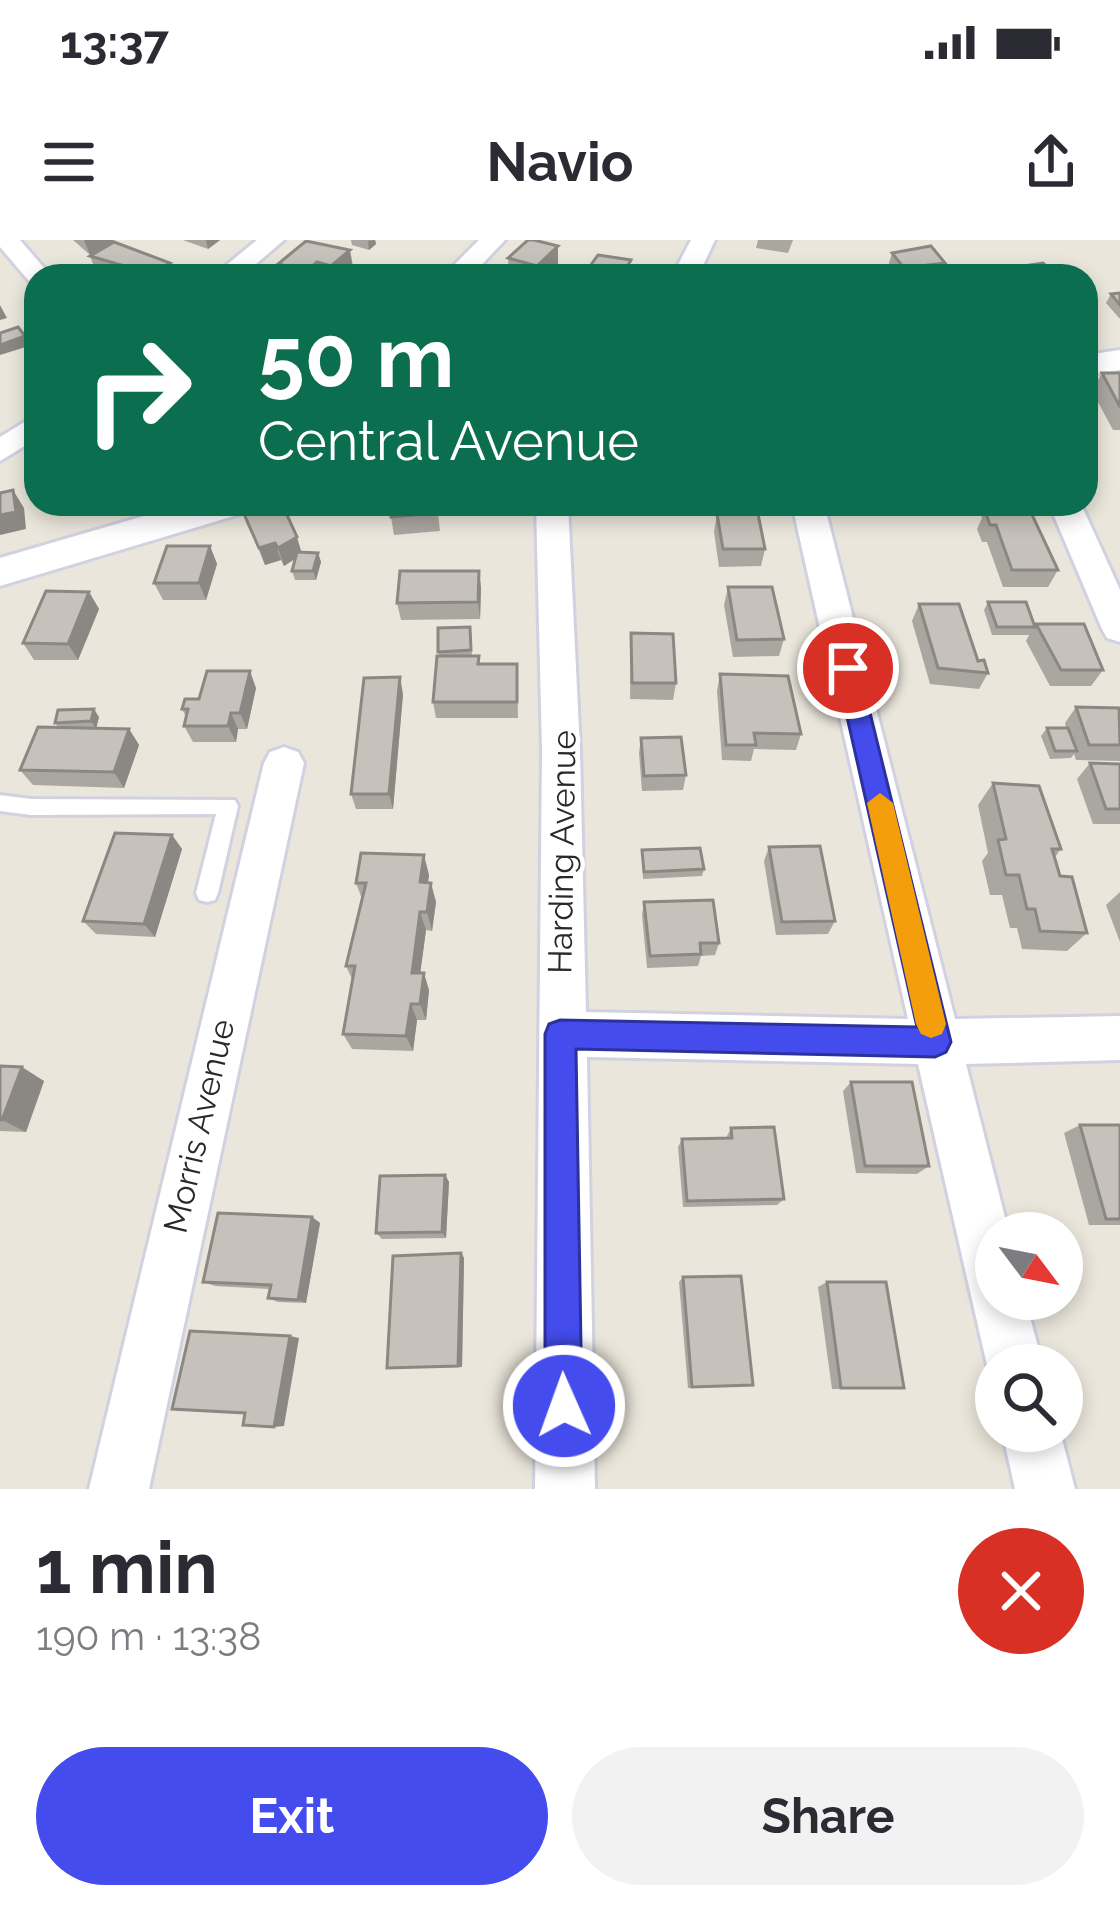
<!DOCTYPE html>
<html lang="en">
<head>
<meta charset="utf-8">
<style>
	body { margin:0; font-family:Raleway,sans-serif; background:#f2f2f3; color:#2b2b33; height:100vh; display:flex; flex-direction:column; font-size:45px; white-space:nowrap }
	* { box-sizing:border-box; margin:0 }
	p { font-size:39px; color:#7c7c81 }
	.icon { flex:none; width:66px; height:66px; fill:none; stroke:currentColor; stroke-width:2; stroke-linecap:round; stroke-linejoin:round }
	.map { position:relative; height:1249px; overflow:hidden }
	.details { display:flex; flex-direction:column; background:#fff; flex:1 }
	.details>* { flex:none }
	.top-card { position:absolute; left:24px; top:24px; width:1074px; height:252px; border-radius:36px; box-shadow:0 6px 18px #0003; background:#0b6e4f; color:#fff; overflow:hidden }
	.needle { width:78px; rotate:122deg }
	.fabs { position:absolute; left:975px; top:972px; display:grid; gap:24px }
	.fabs a { display:grid; place-items:center; width:108px; height:108px; border-radius:50%; background:#fff; box-shadow:0 6px 18px #0003; font-size:60px }
	.pin { position:absolute; display:grid; place-items:center; width:102px; height:102px; color:#fff; margin:-51px; border:6px solid #fff; border-radius:50%; box-shadow:0 3px 12px #0007 }
	.me { position:absolute; width:132px; margin:-66px; rotate:358deg; stroke-linejoin:round; filter:drop-shadow(0 0 9px #0008) }
	.turn { display:flex; align-items:center; gap:42px; height:252px; padding:0 36px; font-size:54px }
	.turn .icon { width:156px; height:156px; stroke-width:2.5 }
	.turn b { display:block; font-size:84px; line-height:102px }
	.round { display:grid; place-items:center; flex:none; width:126px; height:126px; border-radius:63px; background:#f2f2f3 }
	.overview { display:flex; align-items:center; justify-content:space-between; height:204px; padding:0 36px }
	h1 { font-size:72px; font-weight:700; line-height:90px }
	.cta { display:flex; gap:24px; margin-top:auto; padding:24px 36px }
	.cta a { flex:1; height:138px; border-radius:72px; background:#444cee; color:#fff; font-size:48px; font-weight:700; line-height:138px; text-align:center }
	.cta a+a { background:#f2f2f3; color:#2b2b33 }
	.status { display:flex; justify-content:space-between; align-items:center; height:84px; padding:0 60px; background:#fff; direction:ltr }
	.status svg { height:33px; fill:currentColor }
	header { display:flex; justify-content:space-between; align-items:center; height:156px; padding:0 36px; background:#fff; font-size:54px; font-weight:700 }
	.map>svg:first-child { display:block }
</style>
</head>
<body>
<div class="status"><b>13:37</b><svg viewBox="0 0 49 12"><path d="M0 12V9h3v3zM5 12V6h3v6zM10 12V3h3v9zM15 12V0h3v12zM26 1h20v11H26zM47 4h2v5h-2z"/></svg></div>
<header><svg class="icon" aria-label="menu" viewBox="0 0 24 24"><path d="M4 6h16M4 12h16M4 18h16"/></svg>Navio<svg class="icon" aria-label="share" viewBox="0 0 24 24"><path d="M12 15V3M7 8l5-5 5 5M5 13v7h14v-7"/></svg></header>
<div class="map">
<svg width="1120" height="1249" viewBox="0 0 1120 1249">
	<rect width="100%" height="100%" fill="#eae6db"/>
	<g fill="none" stroke-linecap="round" stroke-linejoin="round">
		<defs>
			<polygon id="service" points="0,555 31,559 235,560 238,566 218,653 215,660 207,662 199,660 196,653 216,574 31,575 0,571"/>
			<g id="minor">
				<polygon points="0,0 20,0 51,36 29,41 0,7"/>
				<polygon points="257,0 284,0 242,36 213,36"/>
				<polygon points="479,0 505,0 471,36 443,36"/>
				<polygon points="691,0 715,0 698,36 672,36"/>
				<polygon points="36,175 36,199 0,221 0,197"/>
				<polygon points="536,264 568,264 580,510 586,772 908,779 792,264 824,264 955,779 1120,776 1120,820 966,824 1009,993 996,993 996,1059 1025,1059 1043,1125 996,1125 996,1145 987,1125 918,824 587,817 595,1249 535,1249 542,510"/>
				<polygon points="1049,264 1081,264 1120,350 1120,402 1107,398 1102,389"/>
				<polygon points="284,507 298,512 304,523 149,1249 89,1249 264,523 270,512"/>
				<polygon points="1002,1191 1060,1191 1075,1249 1015,1249"/>
			</g>
			<g id="tertiary">
				<polygon points="1120,110 1120,130 1086,135 1086,115"/>
				<polygon points="185,264 249,264 244,273 0,346 0,318"/>
			</g>
		</defs>
		<use href="#service" stroke="#d1d1e1" stroke-width="6"/>
		<use href="#minor" stroke="#d1d1e1" stroke-width="6"/>
		<use href="#tertiary" stroke="#d1d1e1" stroke-width="6"/>
		<use href="#service" fill="#fff" fill-rule="evenodd"/>
		<use href="#minor" fill="#fff" fill-rule="evenodd"/>
		<use href="#tertiary" fill="#fff" fill-rule="evenodd"/>
	</g>
	<g fill="#aaa7a1">
		<polygon points="73,0 113,0 174,36 105,36 97,34 90,16 95,13 90,15"/>
		<polygon points="183,0 220,0 208,9"/>
		<polygon points="351,0 375,0 376,4 369,10 352,5"/>
		<polygon points="758,0 793,0 788,13 756,8"/>
		<polygon points="306,1 353,27 343,36 281,36 278,24"/>
		<polygon points="558,6 558,24 546,36 509,36 508,18"/>
		<polygon points="892,13 940,36 892,36 887,30"/>
		<polygon points="1030,25 1057,36 1029,36 1027,34"/>
		<polygon points="1120,53 1120,78 1119,78 1106,63 1111,54"/>
		<polygon points="1102,133 1120,133 1120,190 1113,190 1092,151"/>
		<polygon points="437,264 440,291 394,295 391,277"/>
		<polygon points="983,264 1027,264 1058,330 1048,347 1003,347 987,302 982,302 977,289 982,278 980,270"/>
		<polygon points="244,274 302,313 318,313 321,322 316,340 295,340 292,331 295,319 284,326 281,320 265,325"/>
		<polygon points="717,274 765,309 761,326 719,327 714,292"/>
		<polygon points="210,306 217,324 206,360 163,360 154,343"/>
		<polygon points="479,331 481,348 480,379 401,380 397,363"/>
		<polygon points="728,347 784,399 779,416 733,417 724,365"/>
		<polygon points="89,352 99,369 78,420 34,420 23,403"/>
		<polygon points="988,362 1035,386 1036,384 1103,430 1091,446 1050,446 1026,401 1029,395 992,395 984,370"/>
		<polygon points="919,364 988,433 979,449 930,444 912,381"/>
		<polygon points="470,387 472,416 479,416 480,424 517,424 518,478 436,478 433,462 439,416 438,388"/>
		<polygon points="631,393 676,443 673,460 630,459"/>
		<polygon points="720,434 801,494 796,510 754,509 751,521 722,520 717,451"/>
		<polygon points="256,448 247,489 238,489 236,502 193,502 184,486 186,477 182,469 199,459"/>
		<polygon points="403,454 393,569 356,569 351,554"/>
		<polygon points="1076,467 1120,470 1120,521 1076,520 1074,514 1071,518 1050,519 1041,496 1047,488 1066,488 1065,483"/>
		<polygon points="99,477 96,488 129,489 139,505 124,548 33,545 20,530 58,487 55,483"/>
		<polygon points="641,498 686,535 683,550 642,551 639,513"/>
		<polygon points="1090,523 1120,524 1120,584 1093,584 1077,539"/>
		<polygon points="993,543 1061,609 1055,617 1060,636 1087,693 1067,711 1022,709 1017,688 1010,688 1002,655 990,655 982,621 988,613 978,565"/>
		<polygon points="172,595 182,609 155,697 96,694 83,681"/>
		<polygon points="769,607 835,681 828,694 776,695 764,621"/>
		<polygon points="642,610 704,629 702,636 643,639"/>
		<polygon points="429,635 428,643 436,662 432,691 426,690 420,733 429,750 426,780 417,780 413,811 352,809 343,794 352,739 346,726 362,659 356,643"/>
		<polygon points="1120,652 1120,702 1106,665"/>
		<polygon points="644,662 719,703 715,715 701,716 698,726 647,728 642,675"/>
		<polygon points="0,826 44,841 26,892 0,891"/>
		<polygon points="851,842 929,926 917,934 856,933 843,851"/>
		<polygon points="1080,885 1120,885 1120,985 1089,985 1064,893"/>
		<polygon points="731,888 784,959 777,965 683,967 678,907 682,899 726,898"/>
		<polygon points="445,935 449,942 446,998 382,999 376,993"/>
		<polygon points="312,977 320,983 306,1063 278,1062 268,1058 270,1049 215,1046 203,1042"/>
		<polygon points="461,1013 464,1018 462,1127 387,1128"/>
		<polygon points="683,1037 753,1145 688,1148 679,1042"/>
		<polygon points="827,1042 892,1149 832,1149 818,1047"/>
	</g>
	<g fill="#8b8883">
		<polygon points="84,0 113,0 115,6 90,15"/>
		<polygon points="206,0 220,0 208,9"/>
		<polygon points="375,0 376,4 369,10 368,1"/>
		<polygon points="558,6 558,24 546,36 537,36 537,26"/>
		<polygon points="350,10 353,27 343,36 333,36 331,26"/>
		<polygon points="317,22 320,36 308,36 307,31"/>
		<polygon points="170,23 174,36 152,36 152,34"/>
		<polygon points="945,23 940,36 902,36 904,28"/>
		<polygon points="0,65 7,78 0,80"/>
		<polygon points="25,96 29,106 0,115 0,105"/>
		<polygon points="13,250 24,268 26,289 0,295 0,275"/>
		<polygon points="297,297 302,314 284,326 278,308"/>
		<polygon points="275,303 281,320 265,325 259,308"/>
		<polygon points="210,306 217,324 206,360 199,343"/>
		<polygon points="318,313 321,322 316,340 313,331"/>
		<polygon points="479,331 481,348 480,379 478,362"/>
		<polygon points="89,352 99,369 78,420 68,404"/>
		<polygon points="250,431 256,448 247,489 240,473"/>
		<polygon points="400,437 403,454 393,569 389,554"/>
		<polygon points="94,469 99,477 96,489 91,481"/>
		<polygon points="231,473 238,489 236,502 228,486"/>
		<polygon points="129,489 139,505 124,548 114,532"/>
		<polygon points="172,595 182,609 155,697 144,684"/>
		<polygon points="424,615 429,635 425,662 420,642"/>
		<polygon points="431,643 436,662 432,691 427,672"/>
		<polygon points="420,672 426,690 418,750 412,733"/>
		<polygon points="424,733 429,750 426,780 420,764"/>
		<polygon points="411,764 417,780 413,811 406,796"/>
		<polygon points="22,827 44,841 26,892 2,880"/>
		<polygon points="445,935 449,942 446,998 442,992"/>
		<polygon points="312,977 320,983 306,1063 298,1060"/>
		<polygon points="461,1013 464,1018 462,1127 458,1126"/>
		<polygon points="290,1096 299,1098 284,1186 274,1187"/>
	</g>
	<g fill="#c6c2bb" stroke="#8b8883" stroke-width="3">
		<polygon points="528,0 534,0 558,6 537,26 508,18"/>
		<polygon points="306,1 350,10 331,26 317,22 307,31 278,24"/>
		<polygon points="114,2 170,23 152,34 90,16"/>
		<polygon points="931,6 945,23 904,28 892,13"/>
		<polygon points="598,15 631,20 622,36 583,36"/>
		<polygon points="1043,23 1057,36 1042,36 1030,25"/>
		<polygon points="774,31 777,36 736,36"/>
		<polygon points="1120,53 1120,65 1111,54"/>
		<polygon points="18,87 25,96 0,105 0,93"/>
		<polygon points="1102,133 1120,133 1120,167"/>
		<polygon points="13,250 16,272 0,275 0,253"/>
		<polygon points="278,264 282,264 297,297 278,308 275,303 259,308 244,274"/>
		<polygon points="390,264 436,264 437,273 391,277"/>
		<polygon points="992,264 1027,264 1058,330 1012,330 996,285 990,285 985,271 995,271"/>
		<polygon points="717,274 758,274 765,309 723,309"/>
		<polygon points="167,306 210,306 199,343 154,343"/>
		<polygon points="297,312 318,313 313,331 292,331"/>
		<polygon points="400,331 479,331 478,362 397,363"/>
		<polygon points="728,347 772,347 784,399 737,400"/>
		<polygon points="46,351 89,352 68,404 23,403"/>
		<polygon points="988,362 1026,362 1035,387 997,387"/>
		<polygon points="919,364 959,364 978,421 984,420 988,433 938,428"/>
		<polygon points="1036,384 1084,384 1103,430 1061,430"/>
		<polygon points="470,387 471,410 438,412 438,388"/>
		<polygon points="631,393 673,394 676,443 632,443"/>
		<polygon points="437,416 479,416 478,424 517,424 517,462 433,462"/>
		<polygon points="207,431 250,431 240,473 231,473 228,486 184,486 188,469 182,469 185,459 199,459"/>
		<polygon points="720,434 788,436 801,494 754,493 756,505 726,505"/>
		<polygon points="400,437 389,554 351,554 364,438"/>
		<polygon points="1076,467 1119,468 1120,505 1089,505"/>
		<polygon points="94,469 91,481 55,483 58,470"/>
		<polygon points="38,487 129,489 114,532 20,530"/>
		<polygon points="1047,488 1068,488 1077,511 1055,511"/>
		<polygon points="681,497 686,535 644,536 641,498"/>
		<polygon points="1090,523 1120,524 1120,569 1106,569"/>
		<polygon points="993,543 1039,546 1061,609 1052,609 1060,636 1072,637 1087,693 1040,691 1035,669 1027,669 1019,635 1006,635 998,600 1006,599"/>
		<polygon points="115,593 172,595 144,684 83,681"/>
		<polygon points="820,606 835,681 782,682 769,607"/>
		<polygon points="700,608 704,629 644,632 642,610"/>
		<polygon points="361,613 424,615 420,642 431,643 427,672 420,672 412,733 424,733 420,764 411,764 406,796 343,794 355,726 346,726 366,643 356,643"/>
		<polygon points="713,660 719,703 700,703 701,714 650,716 644,662"/>
		<polygon points="0,826 22,827 2,880 0,880"/>
		<polygon points="851,842 912,842 929,926 865,926"/>
		<polygon points="1080,885 1120,885 1120,979 1106,979"/>
		<polygon points="774,887 784,959 687,961 682,899 732,898 731,888"/>
		<polygon points="445,935 442,992 376,993 380,936"/>
		<polygon points="218,973 312,977 298,1060 268,1058 271,1045 203,1042"/>
		<polygon points="461,1013 458,1126 387,1128 393,1016"/>
		<polygon points="741,1036 753,1145 692,1147 683,1037"/>
		<polygon points="827,1042 886,1042 904,1148 841,1148"/>
		<polygon points="190,1091 290,1096 274,1187 243,1185 245,1173 172,1169"/>
	</g>
	<polygon fill="#444cee" stroke="#2c319b" stroke-width="3" points="848,419 859,428 951,802 946,812 935,817 576,809 582,1166 577,1179 564,1184 551,1179 545,1166 545,794 549,784 560,780 917,787 836,428"/>
	<polygon fill="#f59e0b" points="880,553 893,563 946,784 942,794 931,798 921,794 916,784 867,563"/>
	<g text-anchor="middle" dominant-baseline="central" stroke-width="9" stroke-linejoin="round" paint-order="stroke">
		<g font-size="33" fill="#292929" stroke="#fff">
			<text transform="translate(562 612) rotate(-89)">Harding Avenue</text>
			<text transform="translate(199 886) rotate(-77)">Morris Avenue</text>
		</g>
	</g>
</svg>
<div class="fabs">
<a><svg class="needle" viewBox="-14 -14 28 28"><path d="M0-13l5 13h-10z" fill="#e53935"/><path d="M0 13l5-13h-10z" fill="#7c7c81"/></svg></a>
<a><svg class="icon" aria-label="search" viewBox="0 0 24 24"><circle cx="10" cy="10" r="6"/><path d="M15 15l6 6"/></svg></a>
</div>
<div class="pin" style="left:848px;top:428px;background:#d93025"><svg class="icon" aria-label="arrive" viewBox="0 0 24 24"><path d="M6 21V4h12l-3 4 3 4H6"/></svg></div>
<svg class="me" style="left:564px;top:1166px" viewBox="-20 -20 40 40"><circle r="17" fill="#444cee" stroke="#fff" stroke-width="3"/><path d="M0-11L8 9 0 5-8 9z" fill="#fff"/></svg>
<div class="top-card">
<div class="turn"><svg class="icon" aria-label="right" viewBox="0 0 24 24"><path d="M7 20v-9h11M14 6l5 5-5 5"/></svg><div><b>50 m</b>Central Avenue</div></div>
</div>
</div>
<section class="details">
<div class="overview"><div><h1>1 min</h1><p>190 m · 13:38</p></div><a class="round" style="background:#d93025;color:#fff"><svg class="icon" aria-label="close" viewBox="0 0 24 24"><path d="M6 6l12 12M18 6L6 18"/></svg></a></div>
<div class="cta"><a>Exit</a><a>Share</a></div>
</section>
</body>
</html>
